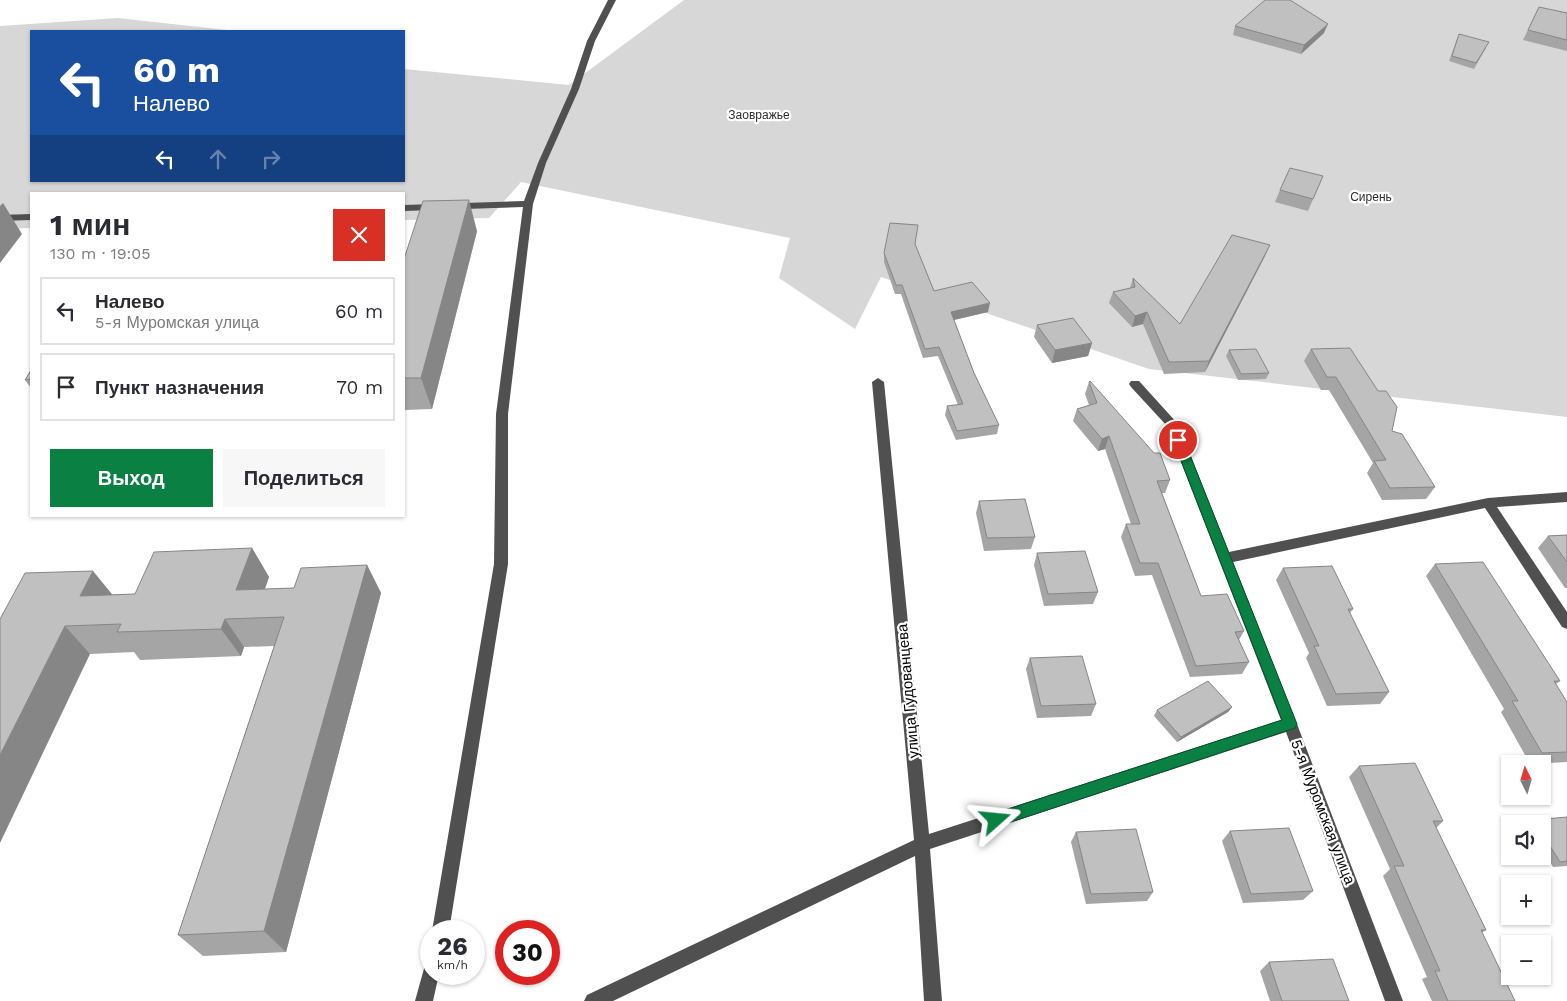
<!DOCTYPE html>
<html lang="ru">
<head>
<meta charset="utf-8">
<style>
	body { margin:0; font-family:"Work Sans",sans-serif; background:#f7f7f7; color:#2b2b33; height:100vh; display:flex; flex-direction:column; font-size:19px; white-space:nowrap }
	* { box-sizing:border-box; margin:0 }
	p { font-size:16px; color:#7c7c81 }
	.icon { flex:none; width:28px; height:28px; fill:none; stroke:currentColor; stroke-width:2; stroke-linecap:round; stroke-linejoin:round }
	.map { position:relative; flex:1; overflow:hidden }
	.side { position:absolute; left:30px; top:192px; width:375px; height:325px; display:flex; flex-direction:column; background:#fff; border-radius:0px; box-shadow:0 1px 4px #0004 }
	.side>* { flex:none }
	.banner { position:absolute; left:30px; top:30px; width:375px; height:152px; border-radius:0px; box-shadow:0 1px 4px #0004; background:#1a4fa0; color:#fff; overflow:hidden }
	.needle { width:32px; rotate:355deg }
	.buttons { position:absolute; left:1501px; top:755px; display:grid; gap:10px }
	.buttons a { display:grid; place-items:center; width:50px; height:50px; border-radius:0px; background:#fff; box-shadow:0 1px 4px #0004; font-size:25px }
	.speed { position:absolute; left:420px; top:920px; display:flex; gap:10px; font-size:25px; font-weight:700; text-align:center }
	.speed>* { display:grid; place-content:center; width:65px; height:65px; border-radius:50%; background:#fff; box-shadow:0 1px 4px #0004; line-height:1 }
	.speed small { font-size:12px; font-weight:400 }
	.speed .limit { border:8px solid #d22; background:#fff; color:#111 }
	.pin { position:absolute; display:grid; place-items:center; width:42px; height:42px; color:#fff; margin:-21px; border:2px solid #fff; border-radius:50%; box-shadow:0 1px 5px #0007 }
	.me { position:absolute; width:55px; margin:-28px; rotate:72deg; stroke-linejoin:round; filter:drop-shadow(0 0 4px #0008) }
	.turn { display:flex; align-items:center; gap:18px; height:105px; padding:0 20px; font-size:22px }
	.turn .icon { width:65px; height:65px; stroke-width:2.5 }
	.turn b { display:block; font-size:35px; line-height:42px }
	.lanes { display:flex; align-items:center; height:48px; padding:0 20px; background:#0003; justify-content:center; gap:25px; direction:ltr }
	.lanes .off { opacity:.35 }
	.round { display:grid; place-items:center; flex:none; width:52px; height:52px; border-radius:0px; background:#f7f7f7 }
	.summary { display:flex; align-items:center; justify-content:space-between; height:85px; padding:0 20px }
	h1 { font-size:30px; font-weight:700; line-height:38px }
	.action { display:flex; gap:10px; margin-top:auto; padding:10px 20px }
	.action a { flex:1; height:58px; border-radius:0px; background:#0b8043; color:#fff; font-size:20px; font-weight:700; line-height:58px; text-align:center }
	.action a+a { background:#f7f7f7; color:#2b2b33 }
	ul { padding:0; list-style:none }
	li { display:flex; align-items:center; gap:15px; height:68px; margin:0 10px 8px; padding:0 10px; border:2px solid #e1e1e2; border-radius:0px }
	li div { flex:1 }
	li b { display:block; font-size:19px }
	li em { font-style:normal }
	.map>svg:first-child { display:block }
</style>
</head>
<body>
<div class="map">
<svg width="1567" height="1001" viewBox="0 0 1567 1001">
	<rect width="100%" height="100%" fill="#fff"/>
	<polygon fill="#d7d7d7" points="684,0 1567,0 1567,417 1149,369 881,277 855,329 779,278 790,238 521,182 489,218 404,220 404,194 31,194 31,228 0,229 0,26 118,18 236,31 31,31 31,181 404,181 404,69 569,85"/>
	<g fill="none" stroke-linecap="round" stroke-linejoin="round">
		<g fill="#505050" fill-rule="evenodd">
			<polygon points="608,0 616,0 595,41 579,89 546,163 533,204 508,414 508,564 449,931 432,931 494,564 496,414 523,207 404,211 404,205 524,201 538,163 571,89 587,41"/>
			<polygon points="31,214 31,220 0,221 0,215"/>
			<polygon points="878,378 884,382 929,834 1281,720 1167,426 1131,387 1129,384 1131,381 1139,381 1178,424 1229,552 1488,498 1567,492 1567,502 1497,507 1567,612 1567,629 1562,627 1485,508 1233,562 1297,724 1403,1001 1385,1001 1286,732 930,849 942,1001 924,1001 915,856 613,1001 584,1001 587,995 914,840 872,382"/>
			<polygon points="431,962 431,974 439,974 433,1001 415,1001 425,965"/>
		</g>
	</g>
	<g fill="#a5a5a5">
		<polygon points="1539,7 1567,13 1567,51 1523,40"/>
		<polygon points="1235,26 1324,33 1301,54 1233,35"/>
		<polygon points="1459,34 1486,48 1474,69 1449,61"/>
		<polygon points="1323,176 1308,211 1275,202 1280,190"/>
		<polygon points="477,231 432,409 404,410 404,259"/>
		<polygon points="915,244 934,291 988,312 954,320 974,373 999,425 997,434 956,440 945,415 947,406 958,405 938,356 923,358 901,294 895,294 884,262 884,253"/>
		<polygon points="1265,256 1205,372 1164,374 1143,324 1132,327 1109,303 1113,292 1130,288 1133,278 1180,324"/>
		<polygon points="1037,325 1092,343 1088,356 1052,363 1034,337"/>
		<polygon points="1311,349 1392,431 1435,487 1426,499 1382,500 1367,473 1373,463 1329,390 1321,390 1304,361"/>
		<polygon points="1229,350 1269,373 1266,379 1238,380 1226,356"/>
		<polygon points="31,370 31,388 25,380"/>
		<polygon points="1089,382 1170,480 1165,493 1162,493 1201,596 1244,631 1239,640 1249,662 1242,674 1190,677 1152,575 1135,576 1121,537 1126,524 1131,524 1105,449 1098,451 1073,421 1077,409 1089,405 1085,394"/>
		<polygon points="979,501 1035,537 1031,549 984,551 976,513"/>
		<polygon points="1567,535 1567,588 1565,588 1538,548 1548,536"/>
		<polygon points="252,548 269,577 265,589 294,588 367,565 381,593 286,952 203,956 178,935 274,646 244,647 241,656 140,660 134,652 90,654 0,619 112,595 135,594"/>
		<polygon points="1037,553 1098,592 1093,604 1044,606 1034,565"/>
		<polygon points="1435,564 1560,681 1556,684 1567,702 1567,762 1530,764 1501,712 1504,709 1426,576"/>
		<polygon points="1283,568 1353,609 1350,613 1389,692 1380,704 1327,706 1306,658 1309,653 1276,580"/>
		<polygon points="1030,658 1096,704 1091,716 1037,718 1026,669"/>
		<polygon points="1232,707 1228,712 1177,742 1154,716 1157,710"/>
		<polygon points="1359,766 1443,821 1436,828 1486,930 1482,933 1515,1001 1432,1001 1422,979 1427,977 1383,876 1390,869 1349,777"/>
		<polygon points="1567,817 1567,866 1553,867 1542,849 1542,824 1529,824 1534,820"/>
		<polygon points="1230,831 1313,891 1303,900 1243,903 1222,841"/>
		<polygon points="1076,832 1153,892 1147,901 1086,904 1071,842"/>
		<polygon points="1269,962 1349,1001 1270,1001 1260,971"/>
	</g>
	<g fill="#868686">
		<polygon points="1328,24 1324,33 1301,54 1304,45"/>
		<polygon points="469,200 477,231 432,409 421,378"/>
		<polygon points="3,203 22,234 0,263 0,206"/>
		<polygon points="1270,245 1265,256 1205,372 1209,361"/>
		<polygon points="990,303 988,312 949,321 951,312"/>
		<polygon points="1147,312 1143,324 1132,327 1135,316"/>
		<polygon points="1092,343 1088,356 1052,363 1055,350"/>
		<polygon points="1109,436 1105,449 1098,451 1102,439"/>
		<polygon points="252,548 269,577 254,618 236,590"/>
		<polygon points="367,565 381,593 286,952 264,931"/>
		<polygon points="93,571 116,599 80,596"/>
		<polygon points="225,619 244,647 241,656 221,629"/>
		<polygon points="65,626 90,654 0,843 0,755"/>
		<polygon points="1232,707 1228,712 1177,742 1181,737"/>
	</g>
	<g fill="#c0c0c0" stroke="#868686">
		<polygon points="1265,0 1290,0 1328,24 1304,45 1235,26"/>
		<polygon points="1539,7 1567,13 1567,40 1528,30"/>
		<polygon points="1459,34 1489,42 1476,63 1452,56"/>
		<polygon points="1290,168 1323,176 1313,199 1280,190"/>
		<polygon points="469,200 421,378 404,378 404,259 423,201"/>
		<polygon points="890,223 918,225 915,244 934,291 972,282 990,303 951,312 974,373 999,425 957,431 947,406 963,404 939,347 925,349 902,285 896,285 884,253"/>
		<polygon points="1232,235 1270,245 1209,361 1169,362 1147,312 1135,316 1113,292 1135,287 1133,278 1180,324"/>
		<polygon points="1073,318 1092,343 1055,350 1037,325"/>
		<polygon points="1350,348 1378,391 1386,391 1397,407 1392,431 1402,434 1435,487 1390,488 1374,461 1386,460 1336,377 1327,377 1311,349"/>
		<polygon points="1256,349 1269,373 1241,374 1229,350"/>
		<polygon points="31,370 31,379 25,380"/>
		<polygon points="1090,381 1154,453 1160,453 1170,480 1157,481 1201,596 1227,594 1244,631 1235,632 1249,662 1196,666 1158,563 1140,563 1126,524 1140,524 1109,436 1102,439 1077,409 1097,403 1089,382"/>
		<polygon points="1025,499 1035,537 987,538 979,501"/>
		<polygon points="1567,535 1567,562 1548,536"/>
		<polygon points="252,548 236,590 294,588 301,568 367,565 264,931 178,935 284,617 225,619 221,629 117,632 121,624 65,626 0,755 0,619 25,573 93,571 80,596 135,594 154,552"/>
		<polygon points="1085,551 1098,592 1048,594 1037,553"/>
		<polygon points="1483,562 1560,681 1554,681 1567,702 1567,752 1542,753 1512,701 1518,701 1435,564"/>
		<polygon points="1332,566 1353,609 1348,609 1389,692 1336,694 1314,646 1319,646 1283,568"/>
		<polygon points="1082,656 1096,704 1041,706 1030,658"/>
		<polygon points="1208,681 1232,707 1181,737 1157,710"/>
		<polygon points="1415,763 1443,821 1433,821 1486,930 1481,930 1515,1001 1448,1001 1435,971 1440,971 1394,866 1404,866 1359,766"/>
		<polygon points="1567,817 1567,861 1560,862 1542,833 1542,824 1537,824 1534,820"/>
		<polygon points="1289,828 1313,891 1251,894 1230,831"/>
		<polygon points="1136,829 1153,892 1091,894 1076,832"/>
		<polygon points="1333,959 1349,1001 1282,1001 1269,962"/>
	</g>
	<polygon fill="#0b8043" stroke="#07532c" points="1178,436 1184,440 1297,724 1295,728 996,827 990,825 988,820 990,815 996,813 1282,720 1173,440"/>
	<g text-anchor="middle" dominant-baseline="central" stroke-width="4.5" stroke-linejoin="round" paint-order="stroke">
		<g font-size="12" fill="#2e2e2e" stroke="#fff">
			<text x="759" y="115">Заовражье</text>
			<text x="1371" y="197">Сирень</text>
		</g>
		<g font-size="15" fill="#000" stroke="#fff">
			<text transform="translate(908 691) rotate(-95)">улица Гудованцева</text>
			<text transform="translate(1323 812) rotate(69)">5-я Муромская улица</text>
		</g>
	</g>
</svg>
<div class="buttons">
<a><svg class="needle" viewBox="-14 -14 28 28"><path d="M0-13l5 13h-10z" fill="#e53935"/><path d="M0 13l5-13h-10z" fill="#7c7c81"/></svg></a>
<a><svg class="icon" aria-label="sound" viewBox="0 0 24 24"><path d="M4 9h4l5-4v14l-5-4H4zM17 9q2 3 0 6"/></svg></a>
<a>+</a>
<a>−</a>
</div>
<div class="speed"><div>26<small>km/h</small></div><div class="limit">30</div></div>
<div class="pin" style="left:1178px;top:440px;background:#d93025"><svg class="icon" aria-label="arrive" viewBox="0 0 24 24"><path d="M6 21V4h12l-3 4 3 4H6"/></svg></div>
<svg class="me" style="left:996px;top:820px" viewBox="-20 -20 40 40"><path d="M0-17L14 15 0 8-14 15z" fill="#0b8043" stroke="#fff" stroke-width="4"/></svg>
<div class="banner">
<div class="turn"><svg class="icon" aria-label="left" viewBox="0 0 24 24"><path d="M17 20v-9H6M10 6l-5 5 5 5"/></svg><div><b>60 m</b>Налево</div></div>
<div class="lanes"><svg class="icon" aria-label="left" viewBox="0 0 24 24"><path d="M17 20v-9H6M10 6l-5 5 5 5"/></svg><svg class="icon off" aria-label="ahead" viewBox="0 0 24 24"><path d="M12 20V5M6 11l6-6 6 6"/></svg><svg class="icon off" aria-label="right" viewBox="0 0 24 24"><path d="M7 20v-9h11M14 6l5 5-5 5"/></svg></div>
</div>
<section class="side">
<div class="summary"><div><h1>1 мин</h1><p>130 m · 19:05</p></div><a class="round" style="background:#d93025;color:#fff"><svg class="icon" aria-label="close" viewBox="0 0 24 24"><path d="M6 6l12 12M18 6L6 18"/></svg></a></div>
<ul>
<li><svg class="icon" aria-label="left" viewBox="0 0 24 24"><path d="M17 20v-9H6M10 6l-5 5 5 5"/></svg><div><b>Налево</b><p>5-я Муромская улица</p></div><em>60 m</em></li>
<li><svg class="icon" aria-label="arrive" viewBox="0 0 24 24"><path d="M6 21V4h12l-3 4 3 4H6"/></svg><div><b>Пункт назначения</b></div><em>70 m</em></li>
</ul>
<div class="action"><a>Выход</a><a>Поделиться</a></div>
</section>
</div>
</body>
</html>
